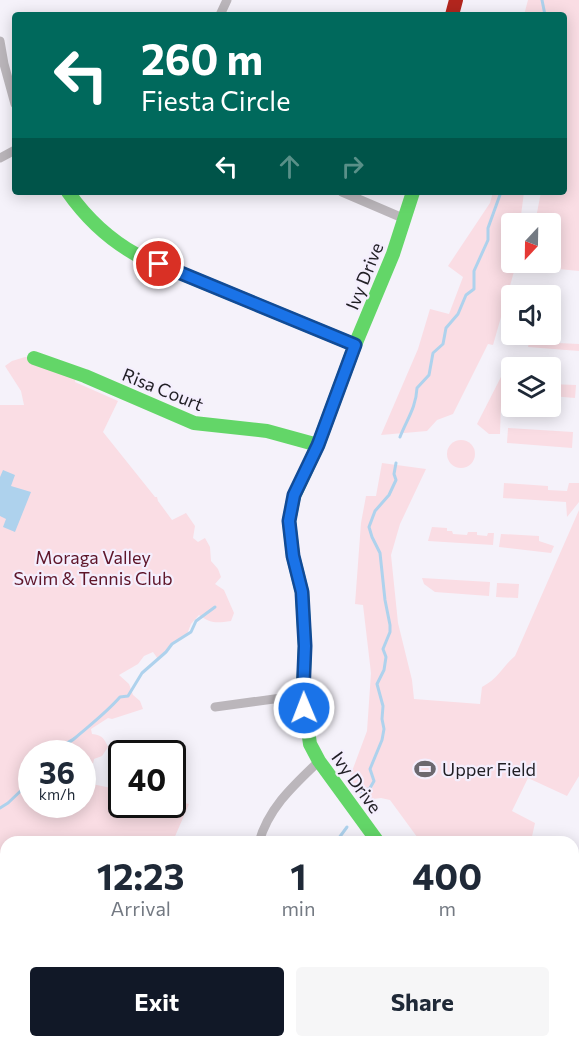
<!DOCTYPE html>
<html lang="en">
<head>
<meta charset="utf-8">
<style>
	body { margin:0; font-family:Commissioner,sans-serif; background:#f6f6f7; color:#1f2937; height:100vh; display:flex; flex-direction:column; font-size:22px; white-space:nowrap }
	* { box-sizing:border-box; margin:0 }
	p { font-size:20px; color:#747a83 }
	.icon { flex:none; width:33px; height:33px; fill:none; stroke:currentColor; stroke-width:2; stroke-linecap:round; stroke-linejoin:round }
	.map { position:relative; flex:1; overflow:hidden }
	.side { position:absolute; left:0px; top:836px; width:579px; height:212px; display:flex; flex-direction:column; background:#fff; border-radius:18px 18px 0 0; box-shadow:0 3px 15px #0003 }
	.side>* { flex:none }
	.guide { position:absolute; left:12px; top:12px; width:555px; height:183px; border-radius:6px; box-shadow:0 3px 15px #0003; background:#00695c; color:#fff; overflow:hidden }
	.needle { width:39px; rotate:202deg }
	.tools { position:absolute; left:501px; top:213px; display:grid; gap:12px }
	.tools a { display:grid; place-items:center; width:60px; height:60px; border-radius:6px; background:#fff; box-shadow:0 3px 15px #0003; font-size:30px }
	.speed { position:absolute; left:18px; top:740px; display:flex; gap:12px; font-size:30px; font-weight:700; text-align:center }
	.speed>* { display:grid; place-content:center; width:78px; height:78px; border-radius:50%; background:#fff; box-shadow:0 3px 15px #0003; line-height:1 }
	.speed small { font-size:15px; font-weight:400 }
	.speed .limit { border:3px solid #111; border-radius:9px; background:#fff; color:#111 }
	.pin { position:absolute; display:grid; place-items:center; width:51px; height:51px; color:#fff; margin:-26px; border:3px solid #fff; border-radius:50%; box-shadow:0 2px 6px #0007 }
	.me { position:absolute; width:66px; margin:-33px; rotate:359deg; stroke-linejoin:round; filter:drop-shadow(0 0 4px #0008) }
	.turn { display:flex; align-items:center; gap:21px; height:126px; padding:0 30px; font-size:27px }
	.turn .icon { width:78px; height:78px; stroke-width:2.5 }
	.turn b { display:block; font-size:42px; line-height:51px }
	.lanes { display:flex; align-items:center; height:57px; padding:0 30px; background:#0003; justify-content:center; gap:30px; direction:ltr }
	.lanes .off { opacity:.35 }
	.eta { display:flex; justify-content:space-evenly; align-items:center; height:102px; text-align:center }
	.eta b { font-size:36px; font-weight:700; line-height:42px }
	.primary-button { display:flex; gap:12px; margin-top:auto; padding:12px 30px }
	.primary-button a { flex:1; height:69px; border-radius:6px; background:#111827; color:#fff; font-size:24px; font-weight:700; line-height:69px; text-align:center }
	.primary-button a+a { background:#f6f6f7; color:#1f2937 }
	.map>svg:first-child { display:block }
</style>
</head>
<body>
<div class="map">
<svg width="579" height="1046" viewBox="0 0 579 1046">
	<rect width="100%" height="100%" fill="#f5f2fa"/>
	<g fill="#fadde4" fill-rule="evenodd">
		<polygon points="528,0 579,0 579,271 528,266 528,263 550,262 550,224 535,223 541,192 564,192 564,15 524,15"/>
		<polygon points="493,192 524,192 520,223 512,224 512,262 516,263 515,268 493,345 488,344 453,414 437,420 427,431 381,435 418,349 430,309 449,314 463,277 448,266 490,203"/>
		<polygon points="541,337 550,337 558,343 579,344 579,351 528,347 529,343 536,338 540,339"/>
		<path d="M25 357 34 358 77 373 75 382 118 401 103 432 155 497H157L158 501 172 520 186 513 195 526 193 538 198 542 205 538 210 547 211 561 218 569 221 577 215 584 224 590 234 613 231 621C217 623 211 624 199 615L191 624 187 634 172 643 166 652 158 659 153 652 144 656 138 664 119 675 129 684 133 695 140 701 143 709 112 719 108 718 91 729 92 734C102 735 104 738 108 747L102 756 94 759 91 774 94 780 87 783 121 790 122 804H172L173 800 189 804 173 841 6 842V1041H97L99 1046H0V405H24L21 391 5 366 12 361ZM32 753H82V804H32Z"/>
		<polygon points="502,375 500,434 489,434 477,424"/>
		<polygon points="550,384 576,385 575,398 551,396"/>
		<polygon points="508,428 573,432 572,448 507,443"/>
		<circle cx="461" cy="454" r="14"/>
		<path d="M382 463 426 469 400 524 391 555 398 623 412 680 414 699 480 704 482 687C500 677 501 668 515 656L579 510V776L567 796 528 778 512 811 535 823 531 841H420L390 800 381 798 366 800 348 785V782L367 731 371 673 363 605 355 604 361 523 366 496H376Z"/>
		<polygon points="504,483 548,486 548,490 567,491 569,483 579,483 579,502 567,517 566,502 503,498"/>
		<polygon points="432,527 447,528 447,531 452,531 453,534 467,535 468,532 477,532 477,535 487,536 488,533 494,533 493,545 428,541"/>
		<polygon points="501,534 539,536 539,541 554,546 551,553 499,547"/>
		<polygon points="422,578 490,582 489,596 435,592 424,584"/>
		<polygon points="497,583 519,584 518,598 496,597"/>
		<polygon points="240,1041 291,1041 286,1046 246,1046"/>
	</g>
	<polygon fill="#aed2ed" points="3,470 15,475 11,486 31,492 15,532 3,527 6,519 0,516 0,477"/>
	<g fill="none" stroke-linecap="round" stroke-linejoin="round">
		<g stroke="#aed2ed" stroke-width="3">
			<polyline points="542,0 545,15"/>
			<path d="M400 437C407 419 416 408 417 388L429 375 433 353 443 344 446 328 458 314 466 295 474 289V271L488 240V228L501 192"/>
			<path d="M51 753C58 745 67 745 75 738 90 725 106 713 120 697L128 696 142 673 166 652 172 644 191 632 196 621 215 607"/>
			<polyline points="362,793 370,788 374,781 370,769 382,740 384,729 382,719 383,706 377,684 384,670 386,657 383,649 390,632 390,625 385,600 380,553 372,537 369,527 375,511 389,495 396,480 394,474 396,463"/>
			<polyline points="0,808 8,803 30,782 32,766"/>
			<polyline points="336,842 347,827"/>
			<polyline points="301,1041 307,1046"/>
		</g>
		<g stroke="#bbb6bb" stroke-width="9">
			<polyline points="220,15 227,0"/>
			<polyline points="0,41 4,64 15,104"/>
			<polyline points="0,158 15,150"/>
			<polyline points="342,192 405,219"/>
			<polyline points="215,707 303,695"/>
			<path d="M259 842C269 807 294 785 319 761"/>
			<polyline points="177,1041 179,1046"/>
		</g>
		<g stroke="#63d668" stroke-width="14">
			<path d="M68 192C87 219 108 239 137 255L355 345"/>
			<polyline points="34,358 85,376 194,423 267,431 318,445"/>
			<polyline points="378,842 319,761 310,744 303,695 305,646 302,592 293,556 289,521 294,496 318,445 355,345 393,254 413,192"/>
		</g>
		<g stroke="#b3261e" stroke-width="14">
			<polyline points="452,15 456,0"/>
			<polyline points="524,1041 528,1046"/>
		</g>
	</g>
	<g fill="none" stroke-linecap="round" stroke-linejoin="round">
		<defs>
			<polyline id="route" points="159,264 355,345 318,445 294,495 289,521 293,556 302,592 305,646 303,695 304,708"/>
		</defs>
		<use href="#route" stroke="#114b97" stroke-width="15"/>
		<use href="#route" stroke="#1a73e8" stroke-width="10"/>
	</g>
	<defs>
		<symbol id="stadium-bare" viewBox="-9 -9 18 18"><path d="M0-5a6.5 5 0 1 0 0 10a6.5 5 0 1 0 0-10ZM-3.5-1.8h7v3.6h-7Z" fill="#6b686f" stroke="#f4eefd" stroke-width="2.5" paint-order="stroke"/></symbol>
	</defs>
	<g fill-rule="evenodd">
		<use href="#stadium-bare" x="410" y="754" width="30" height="30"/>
	</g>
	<g text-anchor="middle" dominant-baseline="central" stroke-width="4.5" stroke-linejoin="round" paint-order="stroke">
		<g font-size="18" fill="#201e24" stroke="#f4eefd">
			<text transform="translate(364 276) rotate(-68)">Ivy Drive</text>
			<text transform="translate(163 389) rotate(22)">Risa Court</text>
			<text transform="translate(357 782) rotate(54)">Ivy Drive</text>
		</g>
		<g font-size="18" fill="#5e1529" stroke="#f4eefd">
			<text x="93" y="557">Moraga Valley<tspan x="93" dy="21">Swim &amp; Tennis Club</tspan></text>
		</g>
		<g font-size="18" fill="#201e24" stroke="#f4eefd" text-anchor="start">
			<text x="442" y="769">Upper Field</text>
		</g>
	</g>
</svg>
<div class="tools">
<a><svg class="needle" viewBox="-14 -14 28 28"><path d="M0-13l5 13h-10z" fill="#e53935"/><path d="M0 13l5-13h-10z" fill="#747a83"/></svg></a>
<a><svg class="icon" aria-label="sound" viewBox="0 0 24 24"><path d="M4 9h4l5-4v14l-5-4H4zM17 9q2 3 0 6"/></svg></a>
<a><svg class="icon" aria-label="layers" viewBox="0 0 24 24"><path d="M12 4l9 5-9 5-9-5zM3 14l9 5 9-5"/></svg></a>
</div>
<div class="speed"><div>36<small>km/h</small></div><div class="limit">40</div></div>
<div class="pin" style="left:159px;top:264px;background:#d93025"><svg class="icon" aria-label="arrive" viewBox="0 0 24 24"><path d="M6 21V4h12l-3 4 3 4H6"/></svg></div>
<svg class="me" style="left:304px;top:708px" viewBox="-20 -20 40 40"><circle r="17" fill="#1a73e8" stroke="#fff" stroke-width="3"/><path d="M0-11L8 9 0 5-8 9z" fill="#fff"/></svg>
<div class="guide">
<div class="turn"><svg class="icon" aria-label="left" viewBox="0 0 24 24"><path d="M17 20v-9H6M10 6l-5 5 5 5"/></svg><div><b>260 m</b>Fiesta Circle</div></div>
<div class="lanes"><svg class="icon" aria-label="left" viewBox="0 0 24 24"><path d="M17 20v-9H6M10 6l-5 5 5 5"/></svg><svg class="icon off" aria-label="ahead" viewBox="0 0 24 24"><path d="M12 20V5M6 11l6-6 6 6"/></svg><svg class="icon off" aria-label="right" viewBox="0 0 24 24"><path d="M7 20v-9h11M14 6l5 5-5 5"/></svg></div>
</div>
<section class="side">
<div class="eta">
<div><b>12:23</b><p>Arrival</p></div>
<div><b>1</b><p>min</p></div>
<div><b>400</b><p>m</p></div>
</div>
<div class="primary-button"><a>Exit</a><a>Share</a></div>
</section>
</div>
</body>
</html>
